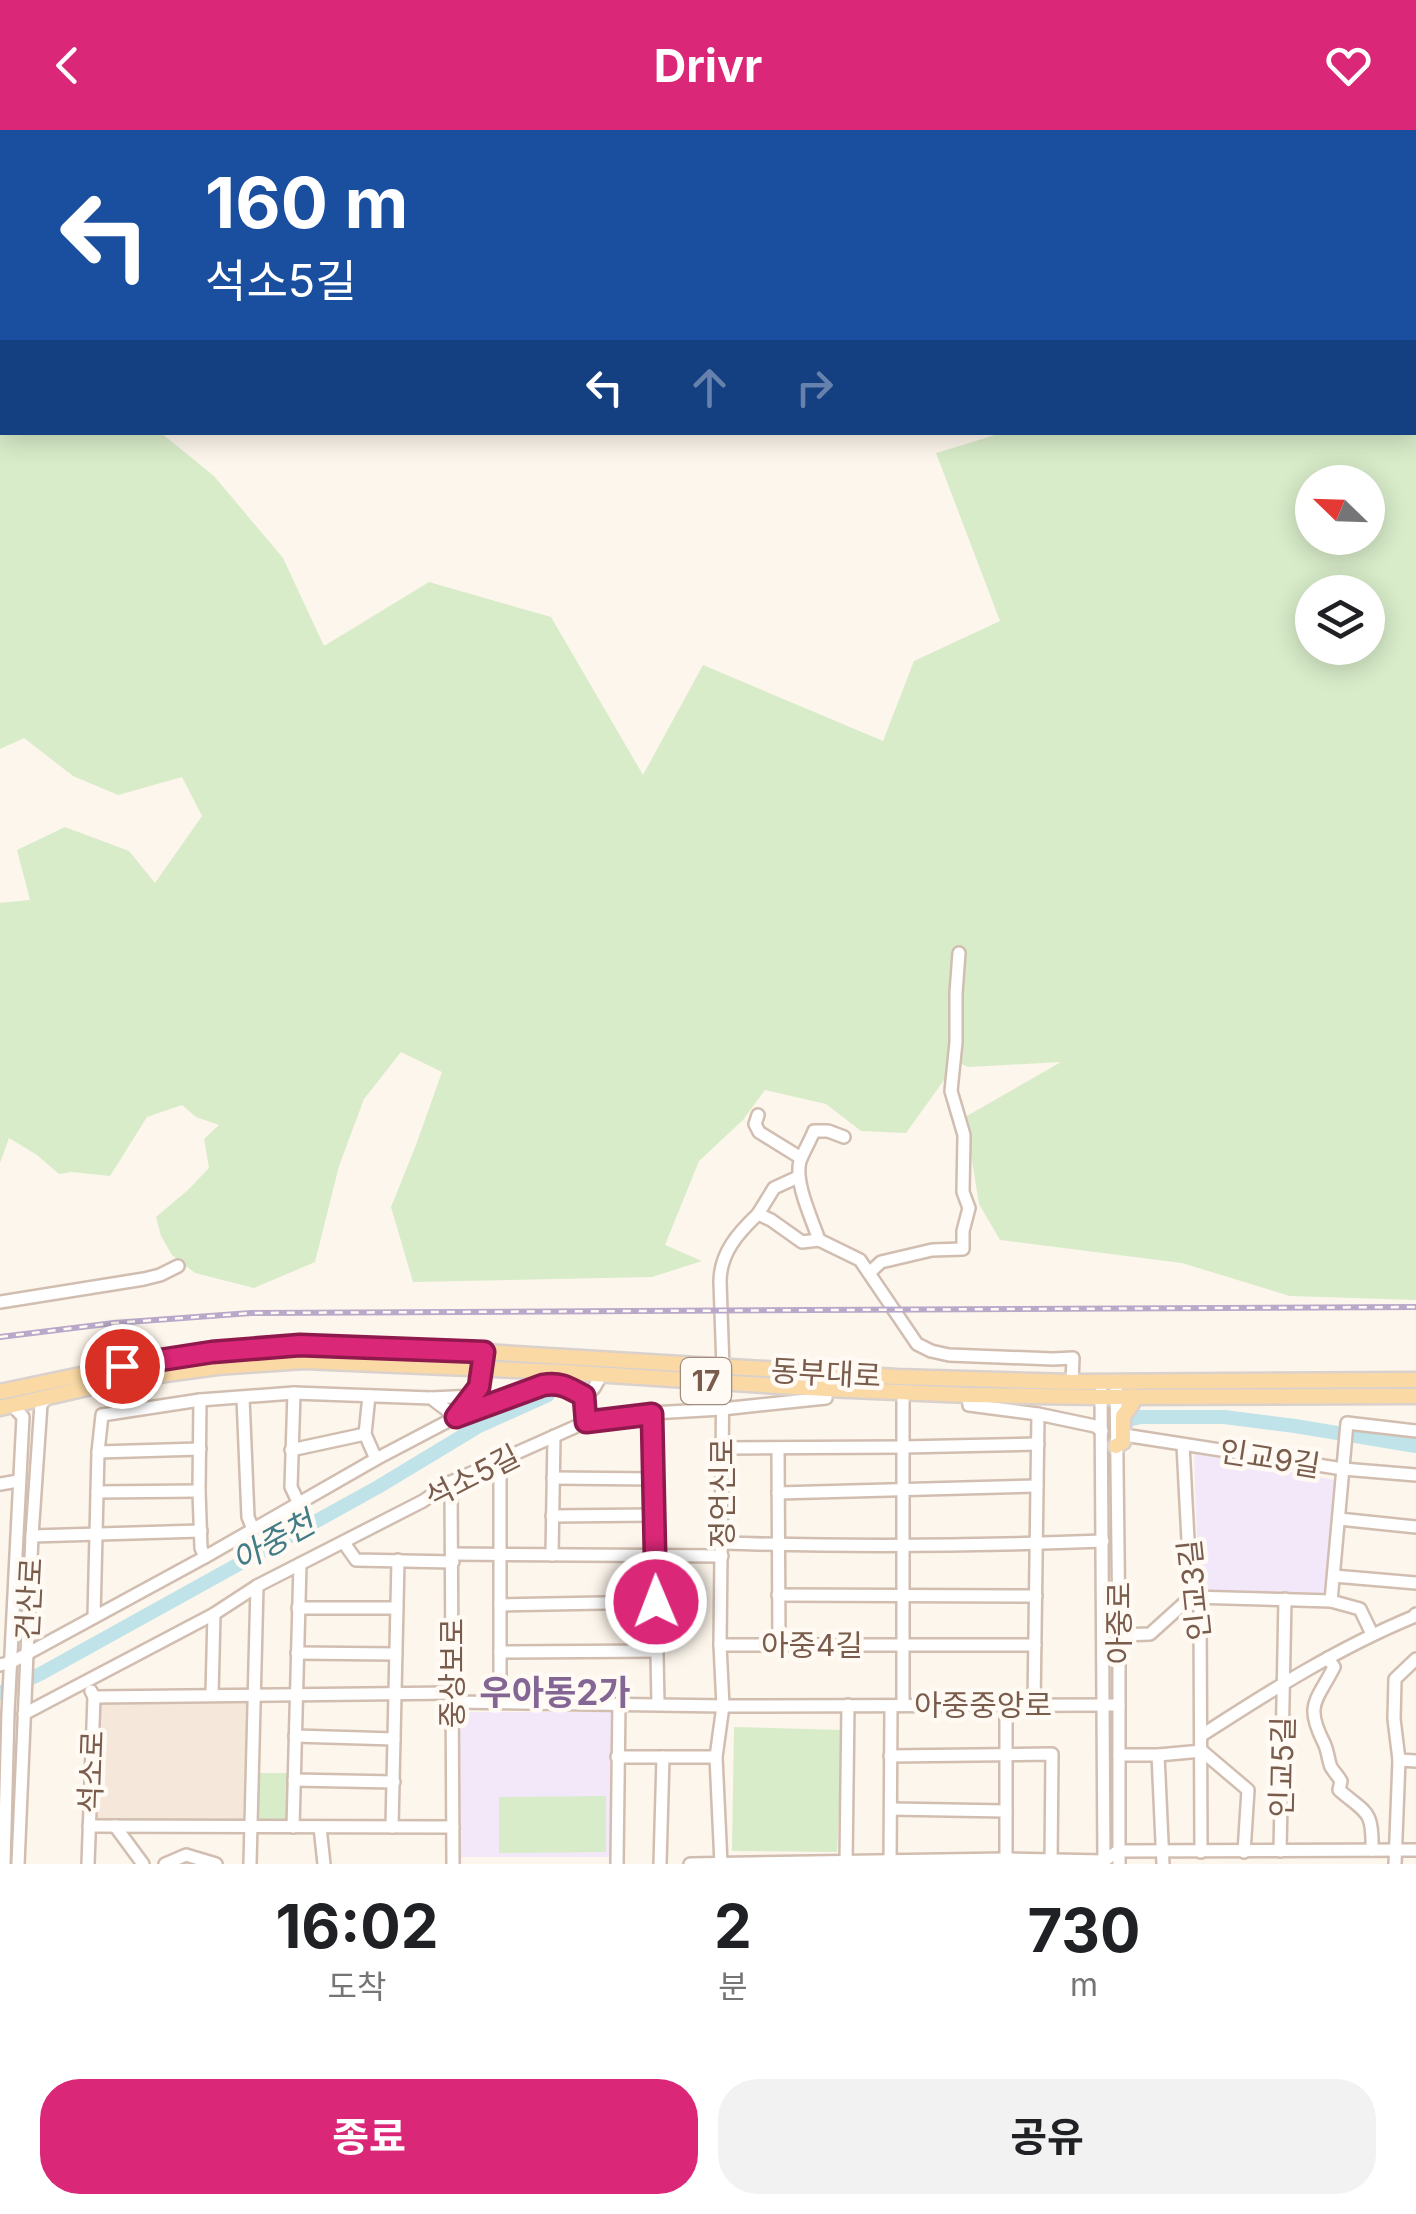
<!DOCTYPE html>
<html lang="ko">
<head>
<meta charset="utf-8">
<style>
	body { margin:0; font-family:Inter,"Noto Sans KR",sans-serif; background:#f2f2f2; color:#202124; height:100vh; display:flex; flex-direction:column; font-size:38px; white-space:nowrap }
	* { box-sizing:border-box; margin:0 }
	p { font-size:32px; color:#757577 }
	.icon { flex:none; width:55px; height:55px; fill:none; stroke:currentColor; stroke-width:2; stroke-linecap:round; stroke-linejoin:round }
	.map { position:relative; height:1734px; overflow:hidden }
	.panel { display:flex; flex-direction:column; background:#fff; flex:1 }
	.panel>* { flex:none }
	.guide { position:absolute; left:0px; top:0px; width:1418px; height:305px; box-shadow:0 5px 25px #0003; background:#1a4fa0; color:#fff; overflow:hidden }
	.needle { width:65px; rotate:293deg }
	.buttons { position:absolute; left:1295px; top:335px; display:grid; gap:20px }
	.buttons a { display:grid; place-items:center; width:90px; height:90px; border-radius:50%; background:#fff; box-shadow:0 5px 25px #0003; font-size:50px }
	.pin { position:absolute; display:grid; place-items:center; width:85px; height:85px; color:#fff; margin:-42px; border:5px solid #fff; border-radius:50%; box-shadow:0 2px 10px #0007 }
	.me { position:absolute; width:110px; margin:-55px; rotate:359deg; stroke-linejoin:round; filter:drop-shadow(0 0 8px #0008) }
	.turn { display:flex; align-items:center; gap:35px; height:210px; padding:0 40px; font-size:45px }
	.turn .icon { width:130px; height:130px; stroke-width:2.5 }
	.turn b { display:block; font-size:70px; line-height:85px }
	.lanes { display:flex; align-items:center; height:95px; padding:0 40px; background:#0003; justify-content:center; gap:50px; direction:ltr }
	.lanes .off { opacity:.35 }
	.eta { display:flex; justify-content:space-evenly; align-items:center; height:170px; text-align:center }
	.eta b { font-size:60px; font-weight:700; line-height:70px }
	.button { display:flex; gap:20px; margin-top:auto; padding:20px 40px }
	.button a { flex:1; height:115px; border-radius:40px; background:#db2777; color:#fff; font-size:40px; font-weight:700; line-height:115px; text-align:center }
	.button a+a { background:#f2f2f2; color:#202124 }
	header { display:flex; justify-content:space-between; align-items:center; height:130px; padding:0 40px; background:#db2777; color:#fff; font-size:45px; font-weight:700 }
	.map>svg:first-child { display:block }
</style>
</head>
<body>
<header><svg class="icon" aria-label="back" viewBox="0 0 24 24"><path d="M15 5l-7 7 7 7"/></svg>Drivr<svg class="icon" aria-label="heart" viewBox="0 0 24 24"><path d="M12 20l-8-8c-3-5 5-10 8-4 3-6 11-1 8 4z"/></svg></header>
<div class="map">
<svg width="1416" height="1734" viewBox="0 0 1416 1734">
	<rect width="100%" height="100%" fill="#fdf6ec"/>
	<polygon fill="#f5e8da" points="247,1570 243,1693 94,1692 99,1573"/>
	<g fill="#f3e8fa">
		<polygon points="1194,1323 1334,1350 1327,1466 1199,1463"/>
		<rect x="460" y="1582" width="152" height="145"/>
	</g>
	<g fill="#d8ecc9" fill-rule="evenodd">
		<path d="M1416 0V1170L1290 1166 1182 1133 1000 1110 979 1074 965 987 1061 932 968 937 957 932 906 1003 861 1001 826 974 765 960 743 990 699 1031 665 1115 702 1131 652 1147 413 1152 391 1077 416 1015 442 942 401 922 364 969 339 1036 315 1132 254 1158 195 1143 172 1125 161 1106 156 1087 188 1060 209 1038 204 1009 219 995 196 987 182 975 147 987 110 1046 72 1042 59 1044 37 1025 9 1008 0 1033V773L30 770 17 720 65 697 129 721 155 753 202 686 182 647 118 665 73 646 24 608 0 619V129H2V302L161 303 214 346 283 428 324 516 429 452 551 487 643 645 703 535 883 611 914 531 1000 491 936 323 1005 302H1415V2H977L979 1ZM1312 352H1368V408H1312ZM1312 462H1368V518H1312Z"/>
		<polygon points="734,1597 843,1600 837,1722 732,1721"/>
		<polygon points="255,1643 292,1643 290,1695 252,1694"/>
		<polygon points="606,1666 606,1722 499,1723 499,1667"/>
	</g>
	<g fill="none" stroke-linecap="round" stroke-linejoin="round">
		<g stroke="#a5d3da" stroke-width="2.5">
			<polyline points="744,0 747,2"/>
			<polyline points="907,2 909,0"/>
		</g>
		<g stroke="#bfe3e8" stroke-width="14">
			<polyline points="1132,1289 1141,1287 1224,1287 1295,1296 1416,1316"/>
			<polyline points="0,1563 42,1543 378,1357 479,1296 548,1265"/>
		</g>
		<defs>
			<g id="minor">
				<polyline points="758,985 755,994 759,1002 801,1028"/>
				<polyline points="758,1084 774,1058 798,1047"/>
				<path d="M819 1110C812 1089 794 1052 800 1031 804 1021 810 1011 814 1001H828L844 1007"/>
				<polyline points="869,1143 881,1132 932,1120 963,1119 963,1101 969,1078 963,1062 964,1005 951,961 956,912 956,863 959,823"/>
				<polyline points="0,1172 144,1149 160,1145 178,1136"/>
				<polyline points="563,1242 562,1254 584,1267"/>
				<polyline points="1116,1251 1119,1505 1119,1734"/>
				<polyline points="903,1261 903,1575"/>
				<polyline points="1101,1261 1104,1733"/>
				<polyline points="294,1263 291,1357 299,1374"/>
				<polyline points="968,1265 969,1275 1038,1284 1095,1296 1102,1301"/>
				<polyline points="369,1266 365,1304 376,1329"/>
				<polyline points="584,1267 594,1258 602,1244"/>
				<polyline points="243,1268 248,1387 253,1399"/>
				<polyline points="431,1268 474,1266"/>
				<polyline points="200,1270 199,1361 201,1418 205,1427"/>
				<polyline points="652,1283 658,1573"/>
				<polyline points="1124,1305 1343,1339 1416,1345"/>
				<polyline points="1183,1315 1191,1467 1200,1476 1201,1722"/>
				<polyline points="722,1318 903,1317 1038,1314"/>
				<polyline points="778,1318 779,1515"/>
				<polyline points="291,1320 365,1304"/>
				<polyline points="98,1322 200,1319"/>
				<polyline points="553,1348 654,1349"/>
				<polyline points="451,1352 453,1734"/>
				<polyline points="0,1354 18,1351"/>
				<polyline points="97,1362 199,1361"/>
				<polyline points="778,1363 1037,1356"/>
				<polyline points="552,1386 654,1385"/>
				<polyline points="1339,1389 1416,1397"/>
				<polyline points="32,1406 201,1401"/>
				<polyline points="344,1413 356,1430 453,1432"/>
				<path d="M723 1413C849 1417 977 1416 1103 1411"/>
				<polyline points="453,1424 722,1426"/>
				<polyline points="552,1425 554,1306"/>
				<polyline points="1334,1446 1416,1453"/>
				<polyline points="778,1465 1036,1466"/>
				<polyline points="1331,1471 1347,1293 1416,1301"/>
				<polyline points="500,1475 656,1472"/>
				<polyline points="298,1478 397,1478"/>
				<path d="M94 1487 98 1322 102 1285 200 1270 294 1263 431 1268 456 1287C472 1269 481 1256 483 1231"/>
				<polyline points="1119,1505 1150,1504 1191,1467 1331,1471 1360,1479 1372,1504"/>
				<polyline points="720,1515 1035,1515"/>
				<polyline points="500,1522 657,1521"/>
				<polyline points="297,1523 396,1524"/>
				<path d="M1328 1528 1334 1537C1317 1571 1304 1574 1324 1613 1328 1621 1328 1630 1331 1637 1334 1642 1338 1646 1341 1651L1339 1660C1367 1684 1373 1680 1372 1720"/>
				<polyline points="0,1535 12,1532 205,1427 376,1329 456,1287 552,1253 552,1242"/>
				<polyline points="212,1565 214,1484"/>
				<polyline points="94,1567 452,1563"/>
				<polyline points="452,1572 723,1576 1119,1575"/>
				<polyline points="500,1572 500,1329"/>
				<polyline points="1006,1576 1006,1734"/>
				<polyline points="1034,1576 1038,1284"/>
				<polyline points="24,1584 214,1484 257,1456 423,1371 451,1352 586,1292 652,1283 722,1279 826,1268 826,1259"/>
				<path d="M1202 1605C1270 1561 1338 1518 1413 1487L1416 1484"/>
				<polyline points="295,1606 394,1609"/>
				<polyline points="1119,1625 1158,1625 1202,1621 1248,1660 1244,1722"/>
				<polyline points="1158,1625 1163,1734"/>
				<polyline points="890,1626 1052,1624 1051,1734"/>
				<polyline points="617,1627 716,1627"/>
				<polyline points="1399,1630 1416,1631"/>
				<polyline points="294,1650 394,1652"/>
				<polyline points="891,1679 1006,1681"/>
				<polyline points="89,1696 453,1697"/>
				<polyline points="115,1696 143,1734"/>
				<polyline points="293,1697 300,1434"/>
				<polyline points="320,1697 324,1734"/>
				<polyline points="392,1697 398,1430"/>
				<polyline points="1280,1721 1285,1469"/>
				<polyline points="846,1733 848,1575"/>
				<polyline points="4,1734 8,1583 23,1287 12,1275"/>
				<polyline points="18,1734 32,1406 41,1274 48,1267"/>
				<polyline points="88,1734 94,1567 91,1561"/>
				<polyline points="165,1734 186,1725 216,1734"/>
				<polyline points="250,1734 257,1456"/>
				<polyline points="617,1734 619,1573"/>
				<polyline points="660,1734 663,1627"/>
				<polyline points="690,1734 1006,1729 1104,1731 1118,1721 1416,1720"/>
				<path d="M721 1734 716 1627 723 1576 720 1515 723 1238 720 1152C720 1123 738 1103 758 1084L771 1090 802 1112 819 1110 860 1130 917 1214 931 1221 949 1225 1053 1229 1073 1228 1072 1252"/>
				<polyline points="890,1734 891,1576"/>
				<polyline points="1395,1734 1399,1630 1394,1589 1395,1549 1416,1529"/>
			</g>
			<g id="major">
				<polyline points="0,1262 152,1230 212,1222 300,1215 484,1222 897,1247 1072,1252 1416,1250"/>
				<polyline points="0,1278 122,1250 217,1237 304,1231 563,1242 826,1259 968,1265 1101,1267 1416,1266"/>
				<polyline points="1116,1316 1123,1312 1123,1286 1132,1274 1131,1266"/>
			</g>
		</defs>
		<use href="#minor" stroke="#d1beb0" stroke-width="16"/>
		<use href="#major" stroke="#dad1cd" stroke-width="19"/>
		<use href="#minor" stroke="#fff" stroke-width="11"/>
		<use href="#major" stroke="#fbd9a5" stroke-width="14"/>
		<defs>
			<polyline id="rail" points="0,1207 114,1193 251,1183 1416,1177"/>
		</defs>
		<use href="#rail" stroke="#b9a8c9" stroke-width="6"/>
		<use href="#rail" stroke="#fffaf3" stroke-width="2.5" stroke-dasharray="8" stroke-linecap="butt"/>
	</g>
	<g fill="none" stroke-linecap="round" stroke-linejoin="round">
		<defs>
			<path id="route" d="M122 1236 212 1222 300 1215 484 1222 479 1257 456 1287 543 1255C561 1252 569 1258 584 1266L586 1292 652 1284 656 1472"/>
		</defs>
		<use href="#route" stroke="#8e194d" stroke-width="25"/>
		<use href="#route" stroke="#db2777" stroke-width="18"/>
	</g>
	<g text-anchor="middle" dominant-baseline="central" stroke-width="9" stroke-linejoin="round" paint-order="stroke">
		<rect fill="#fffaf3" stroke="#a28b7f" stroke-width="2.5" x="681" y="1228" width="50" height="46" rx="8"/>
		<g font-size="28" font-weight="bold" fill="#7a5c4d">
			<text x="706" y="1251">17</text>
		</g>
		<g font-size="30" fill="#7a5c4d" stroke="#fffaf3">
			<text transform="translate(826 1243) rotate(3)">동부대로</text>
			<text transform="translate(1270 1328) rotate(9)">인교9길</text>
			<text transform="translate(472 1346) rotate(-27)">석소5길</text>
			<text transform="translate(722 1363) rotate(-90)">정언신로</text>
			<text transform="translate(1194 1460) rotate(-96)">인교3길</text>
			<text transform="translate(29 1469) rotate(-87)">건산로</text>
			<text transform="translate(1119 1493) rotate(-90)">아중로</text>
			<text x="812" y="1515">아중4길</text>
			<text transform="translate(452 1543) rotate(-90)">중상보로</text>
			<text x="983" y="1575">아중중앙로</text>
			<text transform="translate(1282 1637) rotate(-89)">인교5길</text>
			<text transform="translate(91 1642) rotate(-88)">석소로</text>
		</g>
		<g font-size="32" font-style="italic" fill="#437c86" stroke="#fffaf3">
			<text transform="translate(273 1411) rotate(-29)">아중천</text>
		</g>
		<g font-size="35" font-weight="bold" fill="#846695" stroke="#fffaf3">
			<text x="555" y="1562">우아동2가</text>
		</g>
	</g>
</svg>
<div class="buttons">
<a><svg class="needle" viewBox="-14 -14 28 28"><path d="M0-13l5 13h-10z" fill="#e53935"/><path d="M0 13l5-13h-10z" fill="#757577"/></svg></a>
<a><svg class="icon" aria-label="layers" viewBox="0 0 24 24"><path d="M12 4l9 5-9 5-9-5zM3 14l9 5 9-5"/></svg></a>
</div>
<div class="pin" style="left:122px;top:1236px;background:#d93025"><svg class="icon" aria-label="arrive" viewBox="0 0 24 24"><path d="M6 21V4h12l-3 4 3 4H6"/></svg></div>
<svg class="me" style="left:656px;top:1472px" viewBox="-20 -20 40 40"><circle r="17" fill="#db2777" stroke="#fff" stroke-width="3"/><path d="M0-11L8 9 0 5-8 9z" fill="#fff"/></svg>
<div class="guide">
<div class="turn"><svg class="icon" aria-label="left" viewBox="0 0 24 24"><path d="M17 20v-9H6M10 6l-5 5 5 5"/></svg><div><b>160 m</b>석소5길</div></div>
<div class="lanes"><svg class="icon" aria-label="left" viewBox="0 0 24 24"><path d="M17 20v-9H6M10 6l-5 5 5 5"/></svg><svg class="icon off" aria-label="ahead" viewBox="0 0 24 24"><path d="M12 20V5M6 11l6-6 6 6"/></svg><svg class="icon off" aria-label="right" viewBox="0 0 24 24"><path d="M7 20v-9h11M14 6l5 5-5 5"/></svg></div>
</div>
</div>
<section class="panel">
<div class="eta">
<div><b>16:02</b><p>도착</p></div>
<div><b>2</b><p>분</p></div>
<div><b>730</b><p>m</p></div>
</div>
<div class="button"><a>종료</a><a>공유</a></div>
</section>
</body>
</html>
